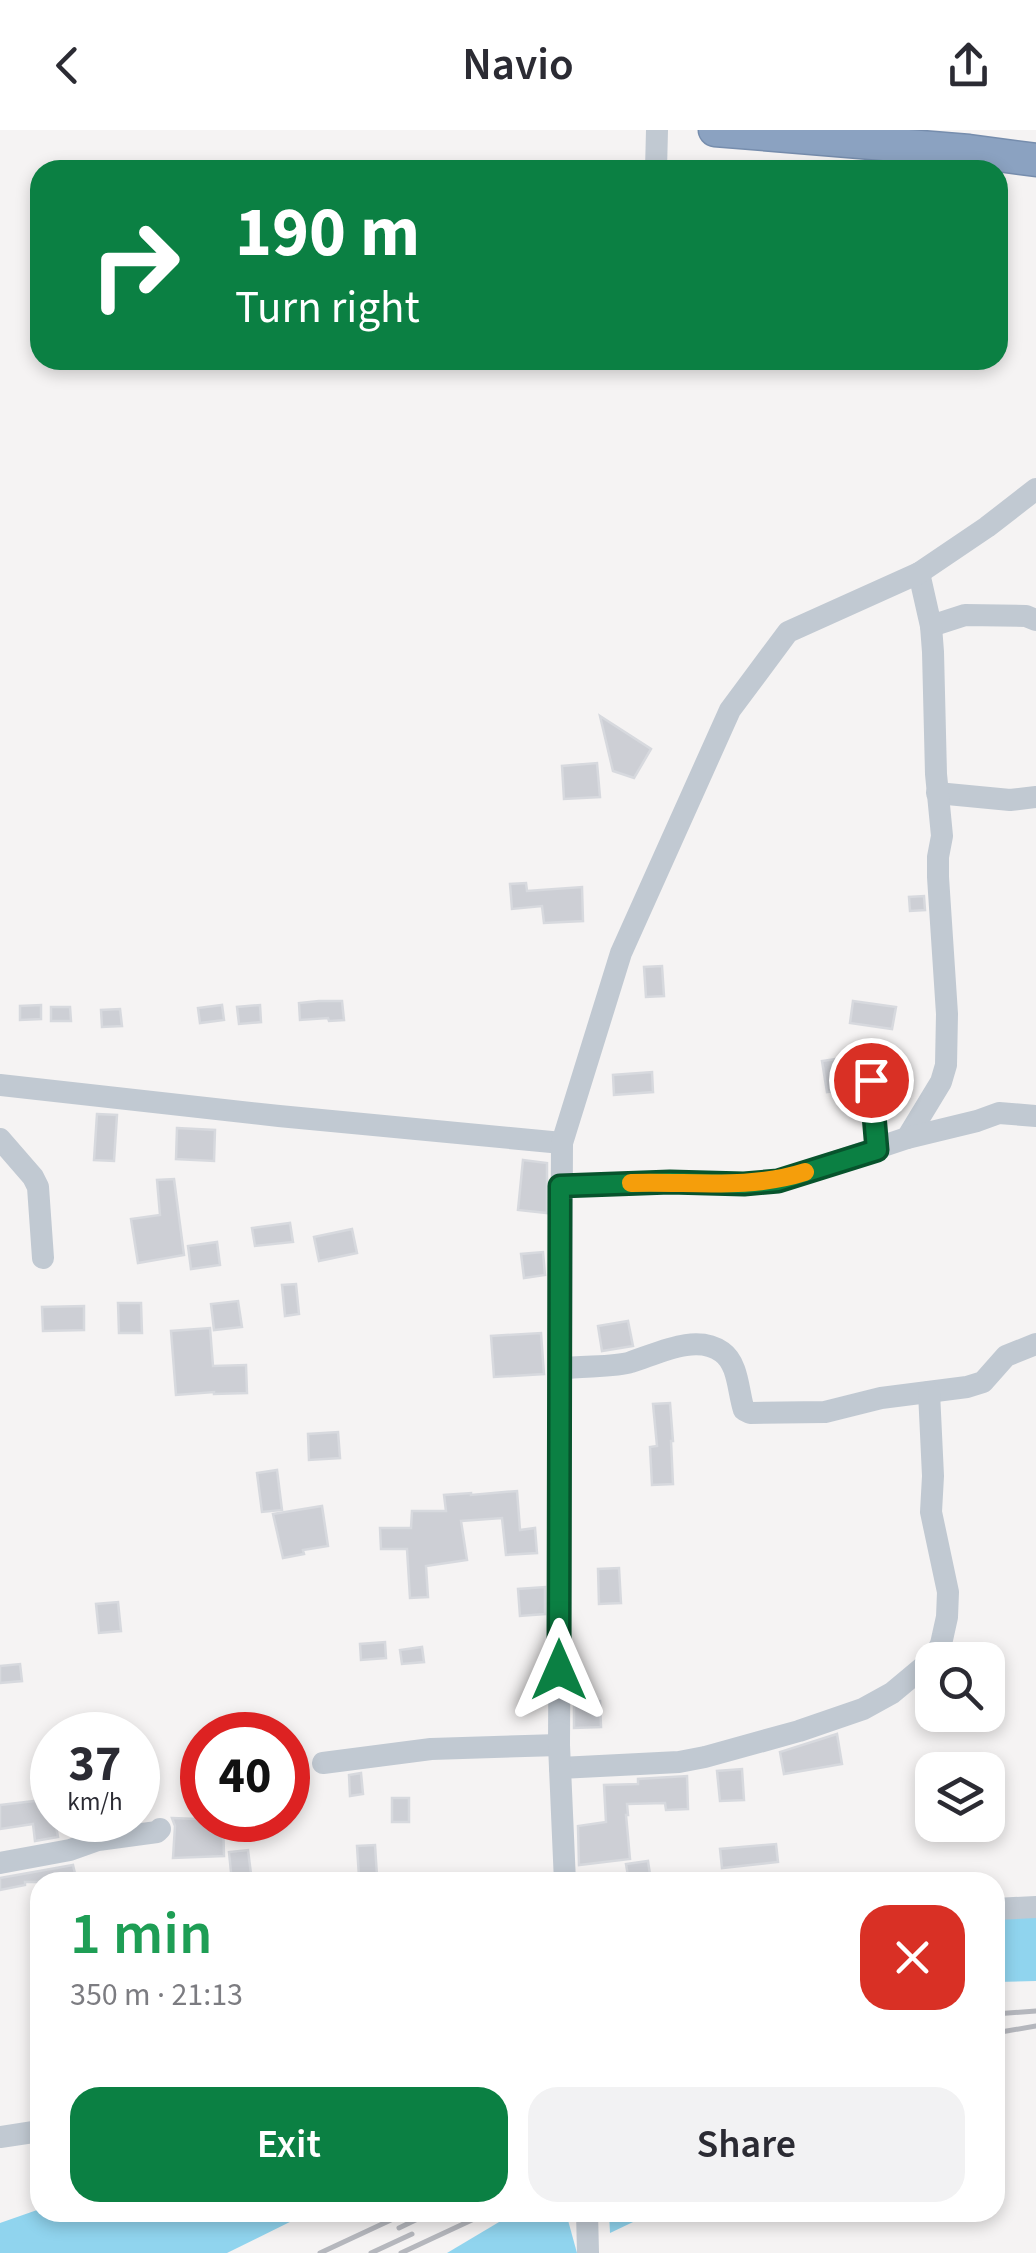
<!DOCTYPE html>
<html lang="en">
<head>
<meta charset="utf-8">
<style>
	body { margin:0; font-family:"Source Sans 3",sans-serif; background:#f2f2f3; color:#2b2b33; height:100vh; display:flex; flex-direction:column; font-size:38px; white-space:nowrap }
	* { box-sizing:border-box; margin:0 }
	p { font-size:32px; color:#7c7c81 }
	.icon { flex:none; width:55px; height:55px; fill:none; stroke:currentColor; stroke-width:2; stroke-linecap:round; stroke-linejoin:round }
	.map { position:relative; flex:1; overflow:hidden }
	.side { position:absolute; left:30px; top:1742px; width:975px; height:350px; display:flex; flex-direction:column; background:#fff; border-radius:30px; box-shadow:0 5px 15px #0003 }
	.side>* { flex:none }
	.guide { position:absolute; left:30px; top:30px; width:978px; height:210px; border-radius:30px; box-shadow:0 5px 15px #0003; background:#0b8043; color:#fff; overflow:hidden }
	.controls { position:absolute; left:915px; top:1512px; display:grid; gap:20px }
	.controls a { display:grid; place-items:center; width:90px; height:90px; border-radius:20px; background:#fff; box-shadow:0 5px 15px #0003; font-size:50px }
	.speed { position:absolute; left:30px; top:1582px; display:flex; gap:20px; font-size:50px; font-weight:700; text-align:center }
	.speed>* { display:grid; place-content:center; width:130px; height:130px; border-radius:50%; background:#fff; box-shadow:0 5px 15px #0003; line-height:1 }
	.speed small { font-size:25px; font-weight:400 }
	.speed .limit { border:15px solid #d22; background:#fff; color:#111 }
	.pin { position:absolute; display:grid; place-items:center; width:85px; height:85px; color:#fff; margin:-42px; border:5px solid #fff; border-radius:50%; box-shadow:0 2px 10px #0007 }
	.me { position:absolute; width:110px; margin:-55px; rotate:0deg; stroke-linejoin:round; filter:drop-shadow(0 0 8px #0008) }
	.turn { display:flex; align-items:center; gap:35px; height:210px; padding:0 40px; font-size:45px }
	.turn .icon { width:130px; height:130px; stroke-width:2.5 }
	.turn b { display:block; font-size:70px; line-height:85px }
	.round { display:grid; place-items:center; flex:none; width:105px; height:105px; border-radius:30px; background:#f2f2f3 }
	.overview { display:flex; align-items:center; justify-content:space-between; height:170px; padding:0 40px }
	h1 { font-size:60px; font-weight:600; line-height:75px; color:#1e9e55 }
	.button { display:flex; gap:20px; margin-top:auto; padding:20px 40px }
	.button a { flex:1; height:115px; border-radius:30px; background:#0b8043; color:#fff; font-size:40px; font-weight:600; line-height:115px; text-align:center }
	.button a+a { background:#f2f2f3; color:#2b2b33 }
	header { display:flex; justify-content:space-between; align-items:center; height:130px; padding:0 40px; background:#fff; font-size:45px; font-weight:600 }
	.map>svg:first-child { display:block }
</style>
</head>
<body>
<header><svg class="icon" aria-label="back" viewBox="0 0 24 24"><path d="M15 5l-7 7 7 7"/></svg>Navio<svg class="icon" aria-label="share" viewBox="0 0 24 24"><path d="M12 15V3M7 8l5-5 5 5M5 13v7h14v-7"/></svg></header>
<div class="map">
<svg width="1036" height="2123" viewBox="0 0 1036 2123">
	<rect width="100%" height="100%" fill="#f5f3f3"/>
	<g fill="#90d4ee">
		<polygon points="1036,1781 1036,1851 995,1852 995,1788"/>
		<polygon points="40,2079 40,2082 308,2083 227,2123 0,2123 0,2093"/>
		<polygon points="516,2082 566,2083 577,2123 447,2123"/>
		<polygon points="609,2083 609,2082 652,2083 610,2103"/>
	</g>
	<g fill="#cdcfd5" stroke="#d7d9de" stroke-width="2.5">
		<polygon points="600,586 651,619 634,648 613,641"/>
		<polygon points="597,633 600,667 564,669 562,636"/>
		<polygon points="526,753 527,761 582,757 583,791 544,793 542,776 512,779 510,754"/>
		<polygon points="924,766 925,780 910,781 909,767"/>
		<polygon points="662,836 664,866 646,867 644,837"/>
		<polygon points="319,871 342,871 344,890 329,891 328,888 300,890 299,873"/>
		<polygon points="853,871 896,877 892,899 850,893"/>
		<polygon points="41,875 41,889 20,890 20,876"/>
		<polygon points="222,875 224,890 200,893 198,878"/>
		<polygon points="260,875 261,892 239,894 237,877"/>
		<polygon points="51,877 70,877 71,891 51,891"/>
		<polygon points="120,879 122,896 102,897 101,880"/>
		<polygon points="850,927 856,958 827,962 822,931"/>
		<polygon points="652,942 653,962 614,965 613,945"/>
		<polygon points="97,984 117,985 114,1031 94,1030"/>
		<polygon points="177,998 215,1000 214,1031 176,1029"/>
		<polygon points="523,1030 547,1033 547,1083 518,1080"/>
		<polygon points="174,1049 184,1125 138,1133 131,1089 160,1085 157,1050"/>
		<polygon points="290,1093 293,1112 255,1116 252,1098"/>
		<polygon points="352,1099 357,1123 319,1131 314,1107"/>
		<polygon points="217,1112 220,1135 191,1139 188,1116"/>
		<polygon points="543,1122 545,1145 524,1148 521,1124"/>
		<polygon points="296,1154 299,1184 285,1186 282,1155"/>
		<polygon points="238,1171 242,1197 214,1200 211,1174"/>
		<polygon points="118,1173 141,1173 142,1203 119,1203"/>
		<polygon points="84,1176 84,1200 43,1201 42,1177"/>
		<polygon points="628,1191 633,1216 602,1221 598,1196"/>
		<polygon points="210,1198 213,1236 246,1235 247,1263 214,1264 214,1262 176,1265 171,1201"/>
		<polygon points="541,1203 544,1244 494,1247 491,1206"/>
		<polygon points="670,1273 673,1311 671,1311 673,1354 652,1355 650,1317 657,1316 653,1274"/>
		<polygon points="338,1302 340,1328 309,1330 308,1304"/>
		<polygon points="277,1340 282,1380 262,1382 257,1343"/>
		<polygon points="517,1361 520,1400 535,1398 537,1423 506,1425 502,1388 461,1391 467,1430 426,1436 428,1467 410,1468 407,1419 381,1419 380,1398 411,1398 412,1381 446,1381 444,1365 471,1363 471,1365"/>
		<polygon points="322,1376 328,1416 303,1420 304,1424 283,1428 273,1384"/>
		<polygon points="619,1438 621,1473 599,1474 598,1439"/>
		<polygon points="545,1457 545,1484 520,1486 518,1459"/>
		<polygon points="118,1472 121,1501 99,1503 96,1474"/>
		<polygon points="385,1512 386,1528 361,1530 360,1514"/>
		<polygon points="422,1517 424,1532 402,1534 400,1520"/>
		<polygon points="20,1534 22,1551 0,1553 0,1536"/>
		<polygon points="600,1571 601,1597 574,1598 574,1572"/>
		<polygon points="837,1604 842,1634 784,1644 780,1622"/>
		<polygon points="742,1639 744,1670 720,1671 717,1641"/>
		<polygon points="361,1643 363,1664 350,1666 349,1645"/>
		<polygon points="687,1646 688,1679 666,1680 665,1673 627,1674 628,1685 626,1685 630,1729 579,1735 578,1696 606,1692 604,1655 638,1654 638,1649"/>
		<rect x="392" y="1668" width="17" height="24"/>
		<polygon points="52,1669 52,1690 55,1690 58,1707 35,1711 33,1694 0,1699 0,1675"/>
		<polygon points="172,1688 223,1690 224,1726 173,1728 175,1696"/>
		<polygon points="776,1714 778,1732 722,1738 720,1719"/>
		<polygon points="375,1715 377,1746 359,1747 357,1716"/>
		<polygon points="248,1720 252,1752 232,1752 229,1722"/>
		<polygon points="648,1731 651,1751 629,1752 626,1734"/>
		<polygon points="73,1735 77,1752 25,1752 25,1755 0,1760 0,1748"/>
	</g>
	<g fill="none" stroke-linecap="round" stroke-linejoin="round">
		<defs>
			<polyline id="highway" points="715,0 969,21 1036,30"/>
		</defs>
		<use href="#highway" stroke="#768dad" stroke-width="35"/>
		<g stroke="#c1c9d2" stroke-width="22">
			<polyline points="656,40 657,0"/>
			<polyline points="931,496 965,485 1026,486 1036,490"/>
			<polyline points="937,663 1010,670 1036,667"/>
			<polyline points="871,949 877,1020"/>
			<polyline points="0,955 279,986 562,1013"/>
			<polyline points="907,1008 941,952 946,935 947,884 938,747 938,727 942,706 936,644 933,522 931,496 919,443"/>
			<polyline points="0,1009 33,1047 38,1057 43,1128"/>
			<polyline points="561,1056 670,1052 744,1054 778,1051 907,1008 977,991 999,983 1036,986"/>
			<path d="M560 1239C581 1235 614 1238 631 1232 657 1224 696 1203 722 1222 739 1234 738 1263 744 1280L750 1283 825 1282 881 1268 967 1257 983 1252 1006 1226 1036 1214"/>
			<polyline points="323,1633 431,1619 559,1615"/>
			<polyline points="560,1638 679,1632 705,1627 799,1601 863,1579 892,1563 934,1528 941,1514 947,1487 948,1462 931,1382 933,1346 929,1262"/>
			<polyline points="0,1733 70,1720 98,1710 157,1702 160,1699"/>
			<polyline points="565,1752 559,1615 562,1013 621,823 730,580 788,502 919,443 987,397 1036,359"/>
			<polyline points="995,1779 1036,1777"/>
			<polyline points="0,2007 40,2001"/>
			<polyline points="587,2082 588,2123"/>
		</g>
		<use href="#highway" stroke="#8ba2c1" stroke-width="32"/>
		<g stroke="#b5b7bd" stroke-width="5">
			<polyline points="995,1884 1036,1881"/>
			<polyline points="995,1903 1036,1896"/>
			<polyline points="399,2098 432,2082"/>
			<polyline points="320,2123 408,2082"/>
			<polyline points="371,2123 412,2104"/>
			<polyline points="401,2123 489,2082"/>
		</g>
	</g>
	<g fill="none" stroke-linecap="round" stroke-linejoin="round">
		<defs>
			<polyline id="route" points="559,1540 560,1056 670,1052 744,1054 778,1051 877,1020 871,950"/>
		</defs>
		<use href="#route" stroke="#07532c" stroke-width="25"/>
		<use href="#route" stroke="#0b8043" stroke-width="18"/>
		<path stroke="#f59e0b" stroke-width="18" d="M631 1053C690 1051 749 1060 805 1042"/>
	</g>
</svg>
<div class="controls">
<a><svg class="icon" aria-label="search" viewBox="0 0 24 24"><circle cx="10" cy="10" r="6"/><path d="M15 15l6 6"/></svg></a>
<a><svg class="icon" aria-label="layers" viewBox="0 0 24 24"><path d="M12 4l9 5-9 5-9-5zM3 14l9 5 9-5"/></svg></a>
</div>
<div class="speed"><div>37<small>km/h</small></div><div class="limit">40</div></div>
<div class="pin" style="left:871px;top:950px;background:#d93025"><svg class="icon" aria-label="arrive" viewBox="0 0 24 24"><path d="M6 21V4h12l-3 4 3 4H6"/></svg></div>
<svg class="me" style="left:559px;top:1540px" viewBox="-20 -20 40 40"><path d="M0-17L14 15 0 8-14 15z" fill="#0b8043" stroke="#fff" stroke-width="4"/></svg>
<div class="guide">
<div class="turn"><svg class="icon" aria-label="right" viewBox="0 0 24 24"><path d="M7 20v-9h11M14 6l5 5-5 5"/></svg><div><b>190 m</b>Turn right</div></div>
</div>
<section class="side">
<div class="overview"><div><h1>1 min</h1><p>350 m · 21:13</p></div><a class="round" style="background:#d93025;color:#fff"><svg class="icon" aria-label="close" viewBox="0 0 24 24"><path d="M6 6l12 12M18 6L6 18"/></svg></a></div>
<div class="button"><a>Exit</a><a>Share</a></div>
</section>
</div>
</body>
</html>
